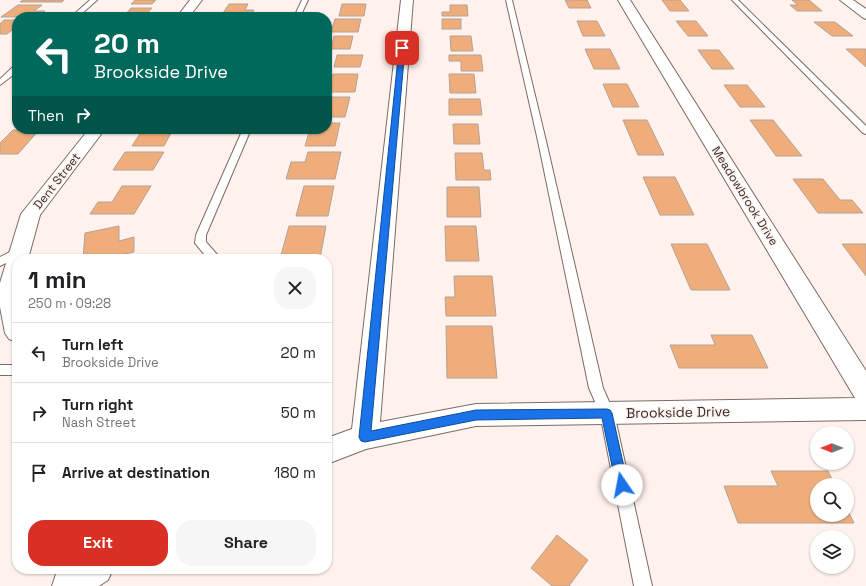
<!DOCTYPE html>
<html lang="en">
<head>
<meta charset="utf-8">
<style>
	body { margin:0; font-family:"Space Grotesk",sans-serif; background:#f6f6f6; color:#202124; height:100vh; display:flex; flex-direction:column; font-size:15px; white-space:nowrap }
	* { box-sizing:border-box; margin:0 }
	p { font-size:13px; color:#757577 }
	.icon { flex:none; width:22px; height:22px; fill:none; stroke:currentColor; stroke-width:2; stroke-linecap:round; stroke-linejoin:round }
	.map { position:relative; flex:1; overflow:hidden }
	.sheet { position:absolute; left:12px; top:254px; width:320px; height:320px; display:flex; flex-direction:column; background:#fff; border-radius:16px; box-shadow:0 1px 3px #0004 }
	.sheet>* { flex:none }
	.banner { position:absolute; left:12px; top:12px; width:320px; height:122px; border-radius:16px; box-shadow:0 1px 3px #0004; background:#00695c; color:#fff; overflow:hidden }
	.needle { width:26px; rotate:270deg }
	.tools { position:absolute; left:810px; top:426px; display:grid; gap:8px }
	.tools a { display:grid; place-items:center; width:44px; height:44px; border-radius:50%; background:#fff; box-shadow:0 1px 3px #0004; font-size:20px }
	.pin { position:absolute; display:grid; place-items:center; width:34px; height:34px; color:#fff; margin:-17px; border-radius:8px; box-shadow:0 2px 6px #0006 }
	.me { position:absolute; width:44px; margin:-22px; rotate:348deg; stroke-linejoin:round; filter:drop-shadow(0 0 3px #0008) }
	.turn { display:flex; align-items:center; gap:14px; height:84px; padding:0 16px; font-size:18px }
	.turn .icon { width:52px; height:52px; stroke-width:2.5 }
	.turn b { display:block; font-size:28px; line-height:34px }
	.then { display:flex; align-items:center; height:38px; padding:0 16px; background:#0003; gap:8px; font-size:15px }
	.round { display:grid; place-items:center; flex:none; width:42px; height:42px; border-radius:16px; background:#f6f6f6 }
	.summary { display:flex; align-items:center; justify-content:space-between; height:68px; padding:0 16px }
	h1 { font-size:24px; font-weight:600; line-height:30px }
	.cta { display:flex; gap:8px; margin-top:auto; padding:8px 16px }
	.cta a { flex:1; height:46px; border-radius:16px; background:#d93025; color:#fff; font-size:16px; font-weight:600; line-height:46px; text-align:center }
	.cta a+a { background:#f6f6f6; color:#202124 }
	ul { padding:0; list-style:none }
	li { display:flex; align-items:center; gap:12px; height:60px; padding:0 16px; border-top:1px solid #e0e0e0 }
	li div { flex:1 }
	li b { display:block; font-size:15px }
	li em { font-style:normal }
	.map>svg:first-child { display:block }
</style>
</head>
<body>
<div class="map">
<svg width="866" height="586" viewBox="0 0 866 586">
	<rect width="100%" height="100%" fill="#fff2ed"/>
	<g fill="#efad7b" stroke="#b2a296">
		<polygon points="23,0 64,0 62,2 20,2"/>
		<polygon points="135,0 156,0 152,4 131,4"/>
		<polygon points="565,0 587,0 591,8 569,8"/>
		<polygon points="662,0 680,0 689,11 670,11"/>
		<polygon points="792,0 809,0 822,11 797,11 790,5 798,5"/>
		<polygon points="229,4 248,4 245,10 254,10 251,16 221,16"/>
		<polygon points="342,4 366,4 364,16 339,16"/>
		<polygon points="18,5 42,5 34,11 45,11 37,17 1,17"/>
		<polygon points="450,5 467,5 468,16 442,16 442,12 450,12"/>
		<polygon points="131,8 152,8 144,17 123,17"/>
		<polygon points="335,19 361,19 358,32 331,32"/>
		<rect x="442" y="19" width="19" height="10"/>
		<polygon points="4,20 17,20 17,26 7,34 0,34 0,24"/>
		<polygon points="577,21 597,21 605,36 583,36"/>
		<polygon points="676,21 696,21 708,36 688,36"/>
		<polygon points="814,22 835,22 853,36 832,36"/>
		<polygon points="334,36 353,36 350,49 331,49"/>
		<polygon points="450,36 471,36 473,51 451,51"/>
		<polygon points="585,49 610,49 620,69 594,69"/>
		<polygon points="846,49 866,49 866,67"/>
		<polygon points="698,50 719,50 734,69 712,69"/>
		<polygon points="337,55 363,55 360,67 334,67"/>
		<polygon points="449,55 481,55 483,71 461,71 461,61 449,61"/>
		<polygon points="333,74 358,74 355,92 328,92"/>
		<polygon points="449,74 474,74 476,93 450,93"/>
		<polygon points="603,84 627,84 639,107 613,107"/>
		<polygon points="724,85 747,85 765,107 740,107"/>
		<polygon points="327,97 350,97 345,117 327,117"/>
		<polygon points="449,99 480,99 482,115 449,115"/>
		<polygon points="623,120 647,120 664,155 638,155"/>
		<polygon points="750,120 773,120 802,156 776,156"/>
		<polygon points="327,123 340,123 335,146 305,146 310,129 327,129"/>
		<polygon points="453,124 478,124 480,144 454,144"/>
		<polygon points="143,129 173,129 164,146 132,146"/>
		<polygon points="13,130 39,130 18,154 0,154 0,143"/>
		<polygon points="125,152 164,152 153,170 113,170"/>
		<polygon points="308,152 341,152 335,179 286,179 291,162 305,162"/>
		<polygon points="455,153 482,153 484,170 490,170 491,180 456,180"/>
		<polygon points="643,177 675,177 694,215 660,215"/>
		<polygon points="793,179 823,179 840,200 852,200 863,213 818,213"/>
		<polygon points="122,186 151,186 134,214 90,214 98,202 112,202"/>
		<polygon points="304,186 334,186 328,216 296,216"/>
		<polygon points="447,187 479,187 481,217 447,217"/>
		<polygon points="119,226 119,241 134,237 134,252 103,259 83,259 85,233"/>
		<polygon points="289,226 326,226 320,259 280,259"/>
		<polygon points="445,226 476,226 479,261 446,261"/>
		<polygon points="671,244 707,244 730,290 691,290"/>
		<polygon points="842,244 866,244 866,276"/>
		<polygon points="454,276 492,276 496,316 446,316 445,297 455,297"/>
		<polygon points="446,326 492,326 497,378 447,378"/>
		<polygon points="711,335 752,335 768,368 679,368 670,345 715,345"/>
		<polygon points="771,471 828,471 835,485 817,485 817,515 847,515 847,509 854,523 738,523 724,486 778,486"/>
		<polygon points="557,535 588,560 569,586 552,586 531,568"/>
	</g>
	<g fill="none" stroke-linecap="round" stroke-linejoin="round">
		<defs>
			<g id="service">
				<polygon points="90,0 97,0 78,17 71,17"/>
				<polygon points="302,0 308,0 300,17 294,17"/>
				<polygon points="506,0 512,0 546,141 603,388 614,413 652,586 634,586 600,413 589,388 538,141"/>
				<polygon points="732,0 738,0 866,126 866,134 863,133"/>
				<polygon points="14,66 17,66 17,72 0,85 0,79"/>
				<polygon points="243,129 251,129 206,235 206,242 221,259 208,259 195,243 196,235"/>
				<polygon points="20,247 24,248 26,251 24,254 0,266 0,257"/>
				<rect x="0" y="365" width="17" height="10"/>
			</g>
			<g id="minor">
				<polygon points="190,0 202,0 189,17 177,17"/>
				<polygon points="401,0 413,0 380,422 476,404 855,398 618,0 630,0 866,371 866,420 476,426 366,449 327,464 327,438 352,429"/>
				<polygon points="840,0 853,0 866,9 866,19 862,17"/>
				<polygon points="89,129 105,129 40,215 28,259 17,259 17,342 9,339 5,333 0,307 0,283 21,214"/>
				<polygon points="66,569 113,569 108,580 99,586 52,586 56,574"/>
			</g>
		</defs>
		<use href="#service" stroke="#7d6b63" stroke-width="2"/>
		<use href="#minor" stroke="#7d6b63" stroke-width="2"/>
		<use href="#service" fill="#fff" fill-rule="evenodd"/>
		<use href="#minor" fill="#fff" fill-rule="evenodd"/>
	</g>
	<polygon fill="#1a73e8" stroke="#114b97" points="402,46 405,48 371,431 476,410 607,409 610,410 612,413 628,485 626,489 622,491 618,489 616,485 602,418 476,420 365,442 361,441 359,437 399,48"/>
	<g text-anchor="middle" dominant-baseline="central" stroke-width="3" stroke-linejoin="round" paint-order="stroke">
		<g font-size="12" fill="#362e2b" stroke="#fff2ed">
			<text transform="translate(57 181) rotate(-52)">Dent Street</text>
			<text transform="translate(745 196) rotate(58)">Meadowbrook Drive</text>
		</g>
		<g font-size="14" fill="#362e2b" stroke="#fff2ed">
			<text transform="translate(678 412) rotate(-1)">Brookside Drive</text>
		</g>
	</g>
</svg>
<div class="tools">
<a><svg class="needle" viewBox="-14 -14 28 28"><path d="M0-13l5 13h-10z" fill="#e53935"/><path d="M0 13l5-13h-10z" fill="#757577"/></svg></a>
<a><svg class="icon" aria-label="search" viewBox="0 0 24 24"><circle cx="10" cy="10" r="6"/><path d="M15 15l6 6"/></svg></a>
<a><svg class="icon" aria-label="layers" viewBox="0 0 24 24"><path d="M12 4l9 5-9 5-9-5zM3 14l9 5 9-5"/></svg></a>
</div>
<div class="pin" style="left:402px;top:48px;background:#d93025"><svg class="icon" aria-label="arrive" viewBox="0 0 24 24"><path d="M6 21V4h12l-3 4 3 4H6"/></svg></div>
<svg class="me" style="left:622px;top:485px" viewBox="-20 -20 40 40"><circle r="19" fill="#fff"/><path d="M0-13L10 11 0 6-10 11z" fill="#1a73e8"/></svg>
<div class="banner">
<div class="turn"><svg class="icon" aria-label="left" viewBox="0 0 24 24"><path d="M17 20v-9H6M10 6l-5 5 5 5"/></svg><div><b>20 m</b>Brookside Drive</div></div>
<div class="then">Then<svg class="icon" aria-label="right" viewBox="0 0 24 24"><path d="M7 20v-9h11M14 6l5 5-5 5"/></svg></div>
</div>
<section class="sheet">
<div class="summary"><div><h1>1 min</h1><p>250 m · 09:28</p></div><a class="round"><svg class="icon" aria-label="close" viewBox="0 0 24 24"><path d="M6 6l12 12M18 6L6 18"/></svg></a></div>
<ul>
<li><svg class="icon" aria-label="left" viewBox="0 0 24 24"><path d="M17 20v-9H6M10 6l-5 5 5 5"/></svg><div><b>Turn left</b><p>Brookside Drive</p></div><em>20 m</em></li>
<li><svg class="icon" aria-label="right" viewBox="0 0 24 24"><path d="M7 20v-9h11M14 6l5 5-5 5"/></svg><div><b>Turn right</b><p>Nash Street</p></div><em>50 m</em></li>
<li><svg class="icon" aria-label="arrive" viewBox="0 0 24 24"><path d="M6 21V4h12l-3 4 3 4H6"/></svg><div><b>Arrive at destination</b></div><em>180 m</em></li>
</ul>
<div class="cta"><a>Exit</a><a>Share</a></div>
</section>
</div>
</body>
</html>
